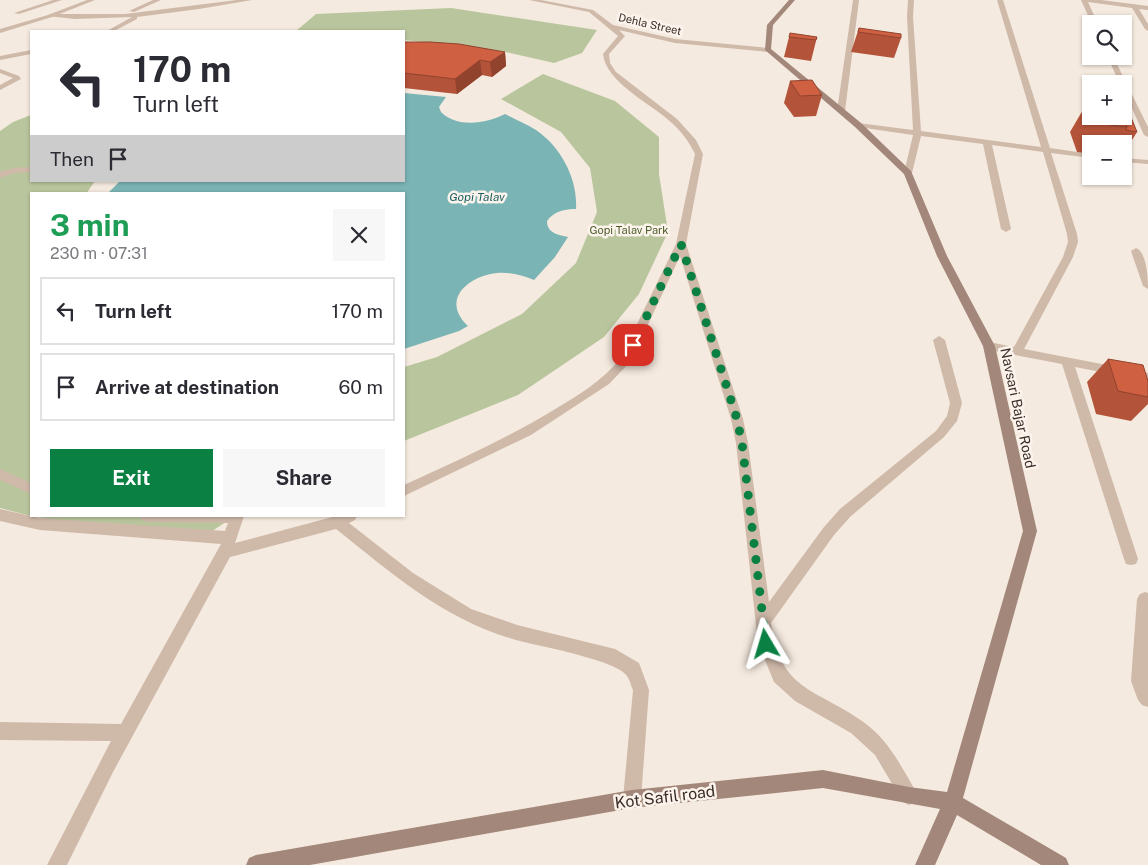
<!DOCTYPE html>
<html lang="en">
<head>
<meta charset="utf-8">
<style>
	body { margin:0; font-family:"Public Sans",sans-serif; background:#f7f7f7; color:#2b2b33; height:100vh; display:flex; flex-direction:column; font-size:19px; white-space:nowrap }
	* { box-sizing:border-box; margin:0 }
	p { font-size:16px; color:#7c7c81 }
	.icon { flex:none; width:28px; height:28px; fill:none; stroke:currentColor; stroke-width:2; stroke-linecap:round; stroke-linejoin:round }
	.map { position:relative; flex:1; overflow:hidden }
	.details { position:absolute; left:30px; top:192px; width:375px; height:325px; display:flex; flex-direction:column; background:#fff; border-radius:0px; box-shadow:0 1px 4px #0004 }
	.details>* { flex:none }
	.guide { position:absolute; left:30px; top:30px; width:375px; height:152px; border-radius:0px; box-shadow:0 1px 4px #0004; background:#fff; color:#2b2b33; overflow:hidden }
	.fabs { position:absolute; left:1082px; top:15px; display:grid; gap:10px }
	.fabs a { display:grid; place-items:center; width:50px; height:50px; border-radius:0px; background:#fff; box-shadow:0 1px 4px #0004; font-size:25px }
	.pin { position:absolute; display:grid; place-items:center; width:42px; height:42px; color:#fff; margin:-21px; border-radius:10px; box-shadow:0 2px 8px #0006 }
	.me { position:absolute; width:55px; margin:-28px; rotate:353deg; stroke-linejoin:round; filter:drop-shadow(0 0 4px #0008) }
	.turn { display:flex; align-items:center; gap:18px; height:105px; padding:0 20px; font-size:22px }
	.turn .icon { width:65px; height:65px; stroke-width:2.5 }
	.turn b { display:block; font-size:35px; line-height:42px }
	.then { display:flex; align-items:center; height:48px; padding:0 20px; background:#0003; gap:10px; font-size:19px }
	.round { display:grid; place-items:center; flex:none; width:52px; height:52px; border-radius:0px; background:#f7f7f7 }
	.summary { display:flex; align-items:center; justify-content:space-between; height:85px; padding:0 20px }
	h1 { font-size:30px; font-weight:700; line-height:38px; color:#1e9e55 }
	.button { display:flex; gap:10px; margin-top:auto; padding:10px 20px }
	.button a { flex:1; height:58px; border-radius:0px; background:#0b8043; color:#fff; font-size:20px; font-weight:700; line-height:58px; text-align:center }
	.button a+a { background:#f7f7f7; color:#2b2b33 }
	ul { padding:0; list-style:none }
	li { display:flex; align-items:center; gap:15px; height:68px; margin:0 10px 8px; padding:0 10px; border:2px solid #e1e1e2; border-radius:0px }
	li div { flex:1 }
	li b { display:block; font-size:19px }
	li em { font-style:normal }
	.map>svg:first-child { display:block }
</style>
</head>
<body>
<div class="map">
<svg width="1148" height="865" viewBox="0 0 1148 865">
	<rect width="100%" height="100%" fill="#f5eadf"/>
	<g fill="#b9c69d">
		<polygon points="451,8 597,30 582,53 554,63 501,51 404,40 404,31 296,31 316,14"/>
		<polygon points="543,74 615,101 659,137 659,174 668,232 639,294 604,337 518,395 404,441 404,367 437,357 522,314 576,263 597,212 590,168 561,132 501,99"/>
		<polygon points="31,115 31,181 95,181 86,194 31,194 31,516 0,508 0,131 13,122"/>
		<polygon points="33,516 235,516 206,535 92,528"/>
	</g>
	<path fill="#7bb4b5" d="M404 93 446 97 439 107 441 112C457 128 486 124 505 114 515 119 526 124 536 130 561 147 578 179 576 209 565 209 554 211 547 221 547 233 558 235 568 237L555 257 534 280C522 275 510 272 497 273 468 276 440 300 468 326L459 331 404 349V194H107L120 181H404Z"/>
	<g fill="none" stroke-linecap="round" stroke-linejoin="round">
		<g fill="#cfb9a9" fill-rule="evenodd">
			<polygon points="53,0 62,0 19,14 14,13"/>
			<polygon points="153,0 161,0 134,12 129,11"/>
			<polygon points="237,0 252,0 199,9 137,17 137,19 114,31 107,31 132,17 75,19 47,16 50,14 125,14"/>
			<path d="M529 0H541L593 10 613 25 675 39 768 48 771 50 768 52 675 43 619 30 625 36 609 54 610 63 616 72 677 119 696 140 703 154 686 244 743 419 748 443 769 602 824 527 840 509 936 431 947 416 950 403 933 340 939 336 945 340 962 403 957 421 944 437 850 517 834 535 771 623C780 691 815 688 862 721 887 738 900 764 915 790L918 796 915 802 909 805 903 802 875 755 851 733 795 701 774 682 758 643 736 443 731 419 680 256 631 361 609 384 531 435 404 496V485C456 461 508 438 557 408 580 394 603 380 620 359L676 244 695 154C689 142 682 132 672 123 652 104 606 83 603 54L618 36 589 12Z"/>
			<polygon points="853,0 859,0 845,111 841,113 837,111"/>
			<polygon points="908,0 914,0 913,17 921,131 1041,147 997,0 1003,0 1050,148 1091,154 1091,158 1051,153 1077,234 1078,242 1073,257 1024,349 1148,373 1148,381 1075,367 1138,559 1136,564 1131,565 1126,564 1124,559 1062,364 989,350 983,346 989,342 1014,347 1063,257 1068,242 1067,234 1043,152 992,145 1011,229 1006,232 1001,229 983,144 921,136 912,173 908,176 904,173 913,135 858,127 854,125 858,123 913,130 907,17"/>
			<polygon points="1081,0 1101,0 1148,6 1148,10 1139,9 1148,24 1148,31 1145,29 1132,8 1088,2 1098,24 1092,24"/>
			<polygon points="31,50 31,54 0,60 0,56"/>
			<polygon points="1107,56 1113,56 1148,127 1148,137 1144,135 1124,91 1124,84 1120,84"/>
			<polygon points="0,69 19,76 21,79 0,90 0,85 13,78 0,73"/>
			<polygon points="1124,158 1148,160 1148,164 1124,162"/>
			<polygon points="13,168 31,167 31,172 14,173 0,178 0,172"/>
			<path d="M1136 248C1147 252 1148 279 1148 289L1143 286 1131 251Z"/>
			<polygon points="0,469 31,483 31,494 0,480"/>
			<path d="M0 509 40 518 225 531 228 523 147 522 142 520 140 516H244L235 543 336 516H357L355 520 349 523 413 573 471 609 517 625 615 649 639 663 649 690 641 799 638 805 632 808 626 805 623 799 633 690C631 686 630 680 627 676 617 660 538 646 516 640 443 619 394 575 336 529L230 557 113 772 67 865H47L111 741 0 740V722L121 724 221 544 40 530 0 521Z"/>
			<polygon points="1145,592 1148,593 1148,707 1142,705 1138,700 1131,681 1137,599 1140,594"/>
		</g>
		<polygon fill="#cfb9a9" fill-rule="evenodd" points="87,0 95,0 52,17 0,33 0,29 48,15"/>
		<polygon fill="#a3877a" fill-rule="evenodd" points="789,0 795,0 773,25 771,49 861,123 911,171 947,256 995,346 1037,531 963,798 1066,858 1069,865 1041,865 957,815 935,865 915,865 940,809 823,788 632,808 310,865 246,865 249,858 256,855 632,790 823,770 909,787 947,792 1023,531 983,346 937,256 904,174 855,127 765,50 767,25"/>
	</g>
	<g fill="#b35339">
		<polygon points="859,28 901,38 894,58 851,52"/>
		<polygon points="789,37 817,37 811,61 784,57"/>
		<polygon points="404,42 505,52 506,66 492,77 482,75 457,94 404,88"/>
		<polygon points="790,81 822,95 816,116 794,117 784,103"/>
		<polygon points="1087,103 1091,104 1091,116 1124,116 1137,132 1132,140 1120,138 1116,144 1091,144 1091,154 1077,152 1070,132"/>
		<polygon points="1108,359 1148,381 1148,404 1131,421 1096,414 1087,382"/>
	</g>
	<g fill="#92432e">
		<polygon points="505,52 506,66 492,77 490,62"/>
		<polygon points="480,60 482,75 457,94 455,79"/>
	</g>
	<g fill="#d06042" stroke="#92432e">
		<polygon points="859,28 901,34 901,38 858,32"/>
		<polygon points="790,33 817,37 816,40 789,37"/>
		<polygon points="404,42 430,42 459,44 505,52 490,62 480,60 455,79 404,73"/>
		<polygon points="812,80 822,95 800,96 790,81"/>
		<polygon points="1087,103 1091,104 1091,113"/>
		<polygon points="1124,109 1128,110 1137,132 1126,130 1127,127 1122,116 1124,116"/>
		<polygon points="1093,116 1122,116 1127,127 1095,123"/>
		<polygon points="1108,359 1143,365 1148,381 1148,397 1118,391"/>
	</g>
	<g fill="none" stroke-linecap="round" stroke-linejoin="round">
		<polyline stroke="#0b8043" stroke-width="9" stroke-dasharray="0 16.2" points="633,345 681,244 737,419 742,443 766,644"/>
	</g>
	<g text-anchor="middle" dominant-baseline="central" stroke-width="5" stroke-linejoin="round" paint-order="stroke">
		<g font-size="11" fill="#3b2e29" stroke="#fcf4ec">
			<text transform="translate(650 24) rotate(13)">Dehla Street</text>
		</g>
		<g font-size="11" fill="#4b5c2b" stroke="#fcf4ec">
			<text x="629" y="230">Gopi Talav Park</text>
		</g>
		<g font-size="12" font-style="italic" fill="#1b5e61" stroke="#fcf4ec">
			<text x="477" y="197">Gopi Talav</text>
		</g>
		<g font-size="14" fill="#3b2e29" stroke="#fcf4ec">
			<text transform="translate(1018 408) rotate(78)">Navsari Bajar Road</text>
		</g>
		<g font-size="16" fill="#3b2e29" stroke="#fcf4ec">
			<text transform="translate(665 797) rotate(-7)">Kot Safil road</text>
		</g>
	</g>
</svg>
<div class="fabs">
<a><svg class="icon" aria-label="search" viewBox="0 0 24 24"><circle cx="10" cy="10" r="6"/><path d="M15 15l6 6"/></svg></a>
<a>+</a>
<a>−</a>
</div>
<div class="pin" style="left:633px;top:345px;background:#d93025"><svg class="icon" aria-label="arrive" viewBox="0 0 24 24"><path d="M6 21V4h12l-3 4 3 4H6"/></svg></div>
<svg class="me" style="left:766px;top:644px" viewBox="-20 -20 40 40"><path d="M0-17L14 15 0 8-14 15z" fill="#0b8043" stroke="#fff" stroke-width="4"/></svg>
<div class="guide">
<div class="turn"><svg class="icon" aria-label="left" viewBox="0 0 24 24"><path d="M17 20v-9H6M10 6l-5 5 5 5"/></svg><div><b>170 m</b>Turn left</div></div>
<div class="then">Then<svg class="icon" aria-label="arrive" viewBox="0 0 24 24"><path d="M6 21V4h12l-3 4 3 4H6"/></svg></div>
</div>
<section class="details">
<div class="summary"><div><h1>3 min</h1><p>230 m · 07:31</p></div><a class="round"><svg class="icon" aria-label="close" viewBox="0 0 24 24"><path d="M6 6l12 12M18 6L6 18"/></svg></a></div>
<ul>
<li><svg class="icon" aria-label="left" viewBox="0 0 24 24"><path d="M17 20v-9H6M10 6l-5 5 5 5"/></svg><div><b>Turn left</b></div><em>170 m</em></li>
<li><svg class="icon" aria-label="arrive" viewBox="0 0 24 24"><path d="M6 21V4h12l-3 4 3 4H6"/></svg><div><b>Arrive at destination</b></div><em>60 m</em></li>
</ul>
<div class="button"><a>Exit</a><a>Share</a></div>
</section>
</div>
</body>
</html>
